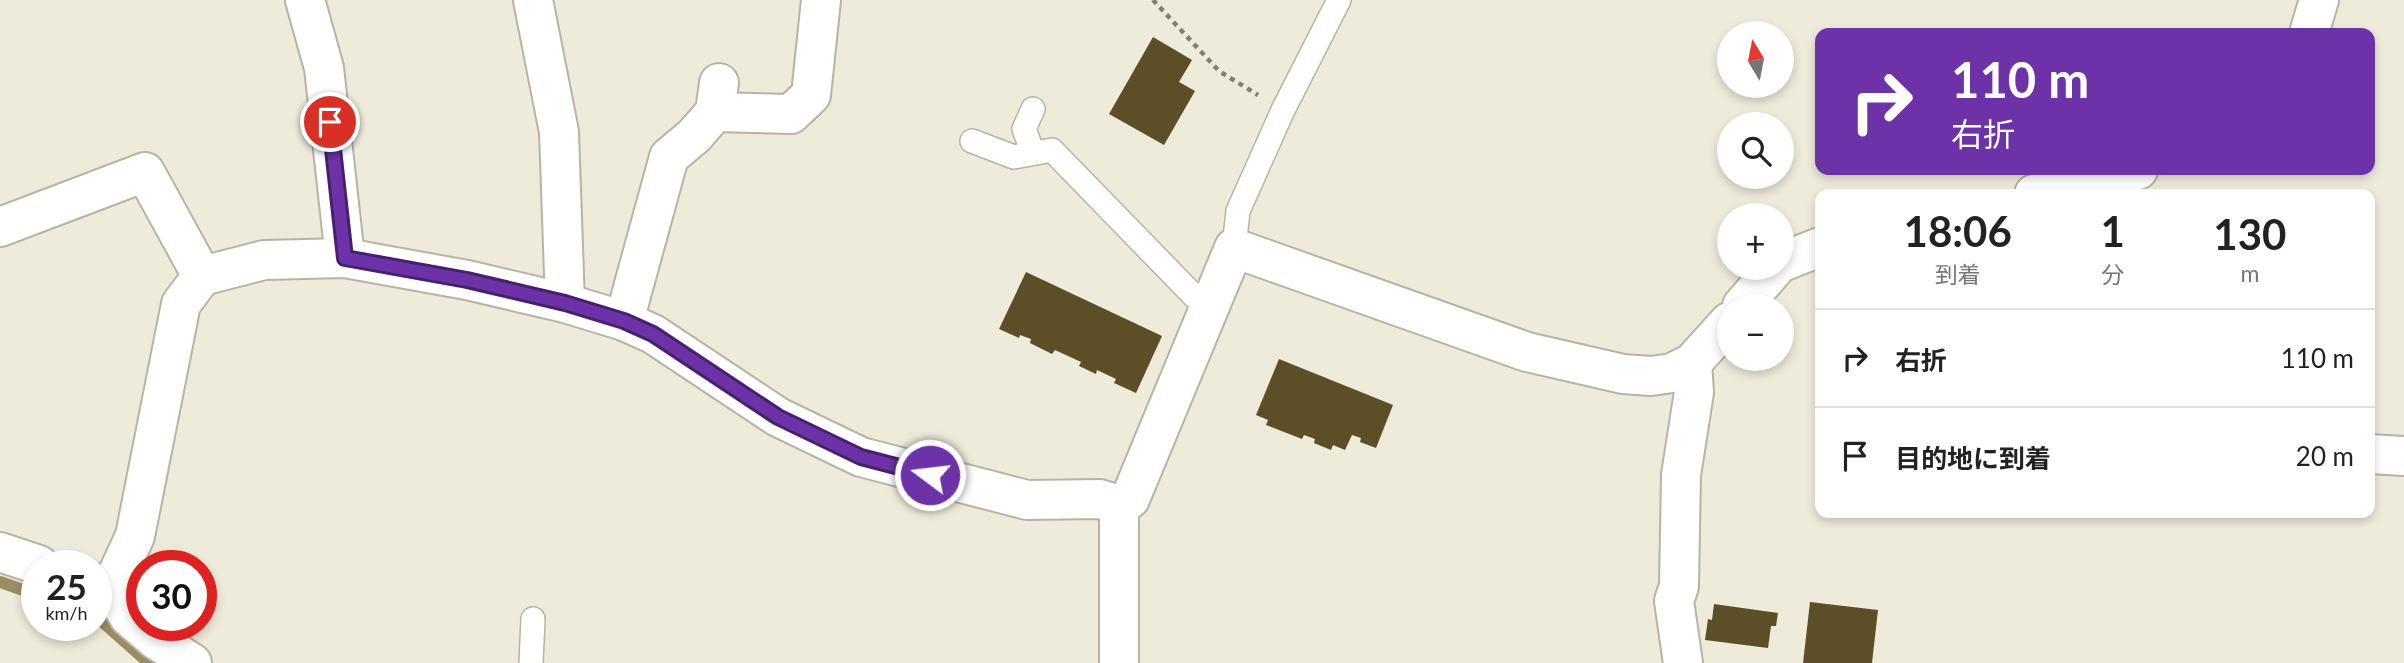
<!DOCTYPE html>
<html lang="ja">
<head>
<meta charset="utf-8">
<style>
	body { margin:0; font-family:Lato,"Noto Sans JP",sans-serif; background:#f2f2f2; color:#222; height:100vh; display:flex; flex-direction:column; font-size:26px; white-space:nowrap }
	* { box-sizing:border-box; margin:0 }
	p { font-size:23px; color:#767676 }
	.icon { flex:none; width:38px; height:38px; fill:none; stroke:currentColor; stroke-width:2; stroke-linecap:round; stroke-linejoin:round }
	.map { position:relative; flex:1; overflow:hidden }
	.details { position:absolute; left:1815px; top:189px; width:560px; height:329px; display:flex; flex-direction:column; background:#fff; border-radius:14px; box-shadow:0 4px 10px #0003 }
	.details>* { flex:none }
	.guide { position:absolute; left:1815px; top:28px; width:560px; height:147px; border-radius:14px; box-shadow:0 4px 10px #0003; background:#6d32a8; color:#fff; overflow:hidden }
	.needle { width:46px; rotate:350deg }
	.tools { position:absolute; left:1717px; top:21px; display:grid; gap:14px }
	.tools a { display:grid; place-items:center; width:77px; height:77px; border-radius:50%; background:#fff; box-shadow:0 4px 10px #0003; font-size:35px }
	.speed { position:absolute; left:21px; top:550px; display:flex; gap:14px; font-size:35px; font-weight:700; text-align:center }
	.speed>* { display:grid; place-content:center; width:91px; height:91px; border-radius:50%; background:#fff; box-shadow:0 4px 10px #0003; line-height:1 }
	.speed small { font-size:18px; font-weight:400 }
	.speed .limit { border:10px solid #d22; background:#fff; color:#111 }
	.pin { position:absolute; display:grid; place-items:center; width:60px; height:60px; color:#fff; margin:-30px; border:4px solid #fff; border-radius:50%; box-shadow:0 2px 7px #0007 }
	.me { position:absolute; width:77px; margin:-38px; rotate:285deg; stroke-linejoin:round; filter:drop-shadow(0 0 5px #0008) }
	.turn { display:flex; align-items:center; gap:24px; height:147px; padding:0 21px; font-size:32px }
	.turn .icon { width:91px; height:91px; stroke-width:2.5 }
	.turn b { display:block; font-size:49px; line-height:60px }
	.eta { display:flex; justify-content:space-evenly; align-items:center; height:119px; text-align:center }
	.eta b { font-size:42px; font-weight:700; line-height:49px }
	ul { padding:0; list-style:none }
	li { display:flex; align-items:center; gap:21px; height:98px; padding:0 21px; border-top:2px solid #e0e0e0 }
	li div { flex:1 }
	li b { display:block; font-size:26px }
	li em { font-style:normal }
	.map>svg:first-child { display:block }
</style>
</head>
<body>
<div class="map">
<svg width="2404" height="663" viewBox="0 0 2404 663">
	<rect width="100%" height="100%" fill="#efebdb"/>
	<g fill="none" stroke-linecap="round" stroke-linejoin="round">
		<g stroke="#9a8d63" stroke-width="12">
			<polyline points="0,582 37,595"/>
			<polyline points="96,616 149,663"/>
		</g>
	</g>
	<g fill="#5c4f27">
		<polygon points="1153,37 1192,60 1179,82 1195,91 1164,145 1109,114"/>
		<polygon points="1026,272 1162,336 1136,393 1114,383 1116,379 1097,370 1096,374 1079,366 1081,362 1055,350 1052,354 1030,343 1031,339 1020,335 1019,338 999,329"/>
		<polygon points="1279,359 1393,405 1376,448 1360,442 1361,438 1352,435 1345,450 1333,445 1331,450 1314,443 1315,439 1304,435 1302,439 1266,425 1268,420 1256,415"/>
		<polygon points="1810,602 1878,610 1872,663 1803,663"/>
		<polygon points="1714,604 1778,613 1776,626 1771,626 1768,648 1705,640 1708,619 1712,620"/>
	</g>
	<g fill="none" stroke-linecap="round" stroke-linejoin="round">
		<defs>
			<g id="lane">
				<polyline points="1033,109 1024,129 1033,153"/>
				<polyline points="972,141 1014,157 1052,150 1195,297 1211,303"/>
				<polyline points="1234,248 1238,211 1283,110 1339,0"/>
				<polyline points="531,663 533,619"/>
			</g>
			<g id="street">
				<polyline points="305,0 324,68 345,258"/>
				<polyline points="533,0 559,132 565,303"/>
				<polyline points="2309,33 2319,0"/>
				<polyline points="719,83 715,112 791,114 811,95 821,0"/>
				<polyline points="2034,194 2138,170"/>
				<polyline points="0,227 145,172 202,276"/>
				<polyline points="1782,262 1820,247"/>
				<polyline points="1742,306 1775,268"/>
				<polyline points="624,321 669,157 694,136 715,112"/>
				<polyline points="2370,454 2404,456"/>
				<polyline points="1119,505 1119,663"/>
				<polyline points="0,552 39,565"/>
				<polyline points="96,583 111,588 135,536 181,304 202,276 264,260 345,258 467,280 565,303 624,321 653,334 778,417 861,457 1027,500 1100,499 1119,505 1130,499 1234,248 1527,352 1623,374 1651,376 1672,373 1692,363 1729,322"/>
				<polyline points="111,588 129,617 156,640 192,663"/>
				<polyline points="1683,663 1674,601 1679,586 1681,475 1694,392 1692,363"/>
			</g>
		</defs>
		<use href="#lane" stroke="#b8b3a4" stroke-width="26"/>
		<use href="#street" stroke="#b8b3a4" stroke-width="42"/>
		<polyline stroke="#827f74" stroke-width="4.5" stroke-dasharray="5 5" stroke-linecap="butt" points="1153,0 1219,71 1258,95"/>
		<use href="#lane" stroke="#fff" stroke-width="23"/>
		<use href="#street" stroke="#fff" stroke-width="38"/>
	</g>
	<g fill="none" stroke-linecap="round" stroke-linejoin="round">
		<defs>
			<polyline id="route" points="330,122 345,258 467,280 565,303 624,321 653,334 778,417 861,457 930,475"/>
		</defs>
		<use href="#route" stroke="#47206d" stroke-width="18"/>
		<use href="#route" stroke="#6d32a8" stroke-width="12"/>
	</g>
</svg>
<div class="tools">
<a><svg class="needle" viewBox="-14 -14 28 28"><path d="M0-13l5 13h-10z" fill="#e53935"/><path d="M0 13l5-13h-10z" fill="#767676"/></svg></a>
<a><svg class="icon" aria-label="search" viewBox="0 0 24 24"><circle cx="10" cy="10" r="6"/><path d="M15 15l6 6"/></svg></a>
<a>+</a>
<a>−</a>
</div>
<div class="speed"><div>25<small>km/h</small></div><div class="limit">30</div></div>
<div class="pin" style="left:330px;top:122px;background:#d93025"><svg class="icon" aria-label="arrive" viewBox="0 0 24 24"><path d="M6 21V4h12l-3 4 3 4H6"/></svg></div>
<svg class="me" style="left:930px;top:475px" viewBox="-20 -20 40 40"><circle r="17" fill="#6d32a8" stroke="#fff" stroke-width="3"/><path d="M0-11L8 9 0 5-8 9z" fill="#fff"/></svg>
<div class="guide">
<div class="turn"><svg class="icon" aria-label="right" viewBox="0 0 24 24"><path d="M7 20v-9h11M14 6l5 5-5 5"/></svg><div><b>110 m</b>右折</div></div>
</div>
<section class="details">
<div class="eta">
<div><b>18:06</b><p>到着</p></div>
<div><b>1</b><p>分</p></div>
<div><b>130</b><p>m</p></div>
</div>
<ul>
<li><svg class="icon" aria-label="right" viewBox="0 0 24 24"><path d="M7 20v-9h11M14 6l5 5-5 5"/></svg><div><b>右折</b></div><em>110 m</em></li>
<li><svg class="icon" aria-label="arrive" viewBox="0 0 24 24"><path d="M6 21V4h12l-3 4 3 4H6"/></svg><div><b>目的地に到着</b></div><em>20 m</em></li>
</ul>
</section>
</div>
</body>
</html>
